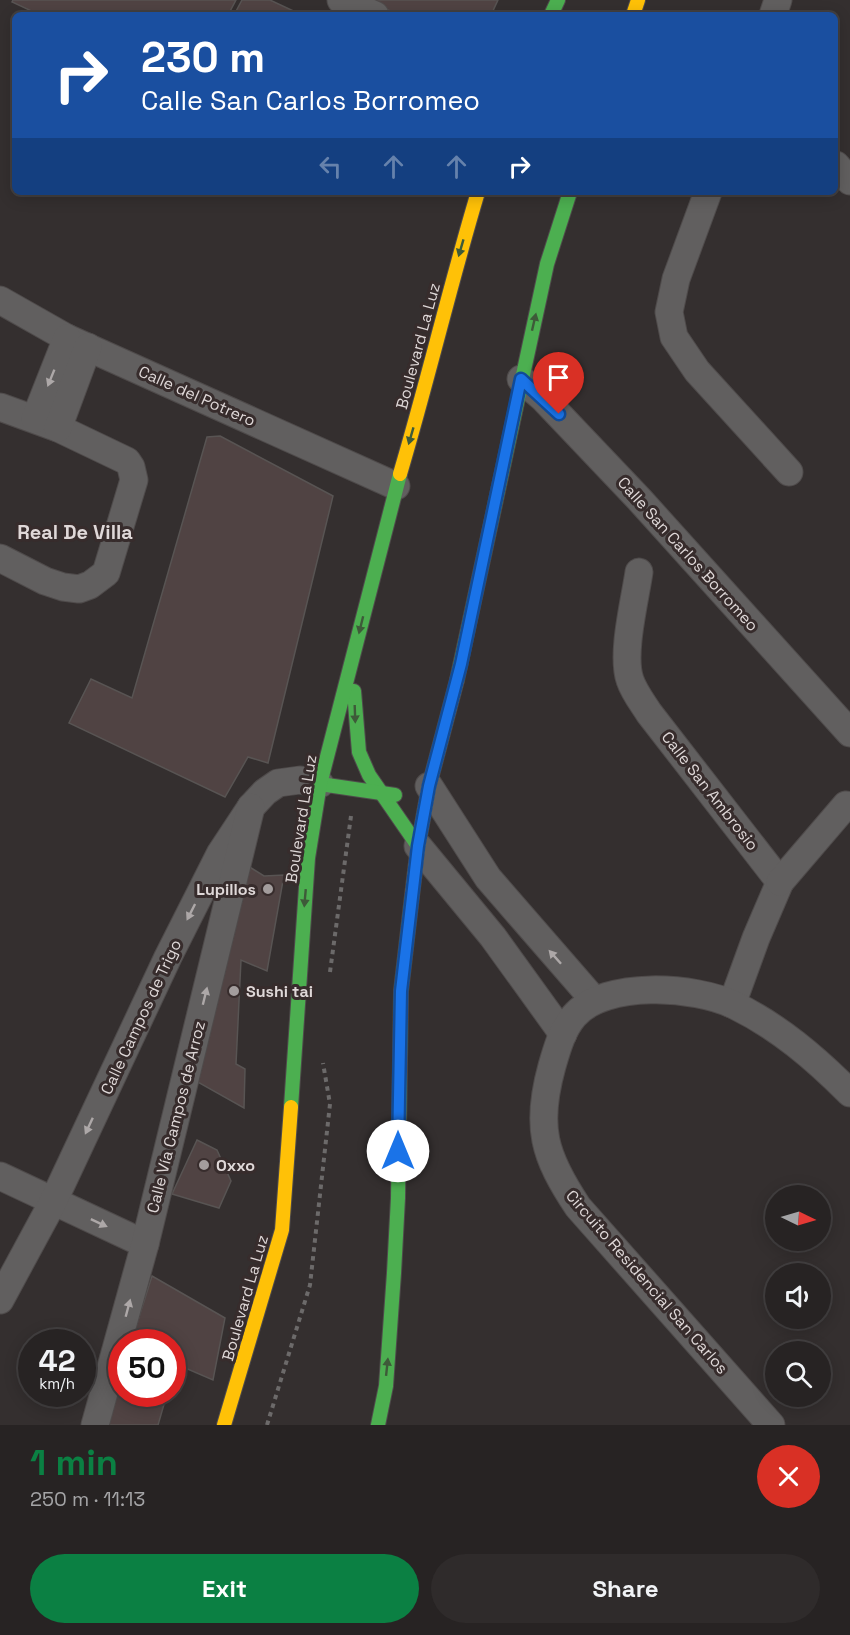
<!DOCTYPE html>
<html lang="en">
<head>
<meta charset="utf-8">
<style>
	body { margin:0; font-family:"Space Grotesk",sans-serif; background:#2f2b2b; color:#f1f3f6; height:100vh; display:flex; flex-direction:column; font-size:22px; white-space:nowrap }
	* { box-sizing:border-box; margin:0 }
	p { font-size:20px; color:#a4a4a6 }
	.icon { flex:none; width:33px; height:33px; fill:none; stroke:currentColor; stroke-width:2; stroke-linecap:round; stroke-linejoin:round }
	.map { position:relative; height:1425px; overflow:hidden }
	.side { display:flex; flex-direction:column; background:#272323; flex:1 }
	.side>* { flex:none }
	.hud { position:absolute; left:12px; top:12px; width:826px; height:183px; border-radius:9px; box-shadow:0 3px 15px #0003,0 0 0 2px #434041; background:#1a4fa0; color:#fff; overflow:hidden }
	.needle { width:39px; rotate:95deg }
	.buttons { position:absolute; left:765px; top:1185px; display:grid; gap:12px }
	.buttons a { display:grid; place-items:center; width:66px; height:66px; border-radius:50%; background:#272323; box-shadow:0 3px 15px #0003,0 0 0 2px #434041; font-size:30px }
	.speed { position:absolute; left:18px; top:1329px; display:flex; gap:12px; font-size:30px; font-weight:700; text-align:center }
	.speed>* { display:grid; place-content:center; width:78px; height:78px; border-radius:50%; background:#272323; box-shadow:0 3px 15px #0003,0 0 0 2px #434041; line-height:1 }
	.speed small { font-size:15px; font-weight:400 }
	.speed .limit { border:9px solid #d22; background:#fff; color:#111 }
	.pin { position:absolute; display:grid; place-items:center; width:51px; height:51px; color:#fff; margin:-62px -26px; border-radius:50% 50% 50% 0; rotate:-45deg; box-shadow:0 0 6px #0007 }
	.pin .icon { rotate:45deg }
	.me { position:absolute; width:66px; margin:-33px; rotate:0deg; stroke-linejoin:round; filter:drop-shadow(0 0 4px #0008) }
	.turn { display:flex; align-items:center; gap:21px; height:126px; padding:0 30px; font-size:27px }
	.turn .icon { width:78px; height:78px; stroke-width:2.5 }
	.turn b { display:block; font-size:42px; line-height:51px }
	.lanes { display:flex; align-items:center; height:57px; padding:0 30px; background:#0003; justify-content:center; gap:30px; direction:ltr }
	.lanes .off { opacity:.35 }
	.round { display:grid; place-items:center; flex:none; width:63px; height:63px; border-radius:32px; background:#2f2b2b }
	.overview { display:flex; align-items:center; justify-content:space-between; height:102px; padding:0 30px }
	h1 { font-size:36px; font-weight:800; line-height:45px; color:#0b8043 }
	.primary-button { display:flex; gap:12px; margin-top:auto; padding:12px 30px }
	.primary-button a { flex:1; height:69px; border-radius:36px; background:#0b8043; color:#fff; font-size:24px; font-weight:800; line-height:69px; text-align:center }
	.primary-button a+a { background:#2f2b2b; color:#f1f3f6 }
	.map>svg:first-child { display:block }
</style>
</head>
<body>
<div class="map">
<svg width="850" height="1425" viewBox="0 0 850 1425">
	<rect width="100%" height="100%" fill="#342f2f"/>
	<g fill="#504343" stroke="#585453" stroke-width="1.5">
		<polygon points="13,0 236,0 228,15 40,15 12,2"/>
		<polygon points="242,0 270,0 302,15 234,15"/>
		<polygon points="369,0 498,0 491,15 398,15"/>
		<polygon points="220,436 333,496 268,763 248,757 225,797 69,723 91,679 132,698 207,437"/>
		<polygon points="248,866 264,876 284,875 267,971 241,960 236,1064 245,1069 244,1108 194,1080"/>
		<polygon points="197,1140 217,1150 231,1181 219,1208 172,1194"/>
		<polygon points="152,1276 225,1318 213,1380 176,1364 172,1375 172,1342 131,1342"/>
		<polygon points="122,1374 122,1394 167,1394 158,1425 105,1425"/>
	</g>
	<g fill="none" stroke-linecap="round" stroke-linejoin="round">
		<defs>
			<g id="street">
				<polyline points="341,0 375,15"/>
				<polyline points="773,15 778,0"/>
				<polyline points="836,165 850,181"/>
				<polyline points="708,192 676,279 669,312 674,337 697,371 789,472"/>
				<polyline points="0,300 67,338 396,486"/>
				<polyline points="521,379 543,398 639,499 850,733"/>
				<polyline points="0,407 58,428 127,461 131,467 134,480 106,573 90,585 79,589 63,587 45,581 0,558"/>
				<polyline points="35,419 67,338"/>
				<polyline points="58,428 88,347"/>
				<path d="M639 572C635 600 621 654 630 680 634 692 642 702 649 713L780 882 756 938 732 1004"/>
				<polyline points="429,786 488,878 594,1000"/>
				<polyline points="418,846 493,937 563,1034"/>
				<polyline points="780,882 846,805"/>
				<polyline points="0,1176 145,1244"/>
				<polyline points="0,1300 53,1202 168,957 220,854 251,807 265,792 278,783 300,780 320,784"/>
				<polyline points="95,1425 145,1244 251,807"/>
				<path d="M771 1425 578 1207C544 1156 535 1127 552 1066 557 1049 562 1030 574 1016 605 980 695 986 734 1005 779 1027 815 1058 850 1093"/>
			</g>
			<g id="fast">
				<polyline points="551,15 558,0"/>
				<polyline points="457,680 547,264 570,192"/>
				<polyline points="354,691 359,752 369,775 418,846"/>
				<polyline points="320,784 395,795"/>
				<polyline points="291,1107 308,858 320,784 400,474"/>
				<polyline points="378,1425 386,1386 394,1273 398,1198 401,991 412,896"/>
			</g>
			<g id="slow">
				<polyline points="633,15 638,0"/>
				<path d="M400 474C428 380 450 285 478 192"/>
				<polyline points="412,896 418,846 429,786 457,680"/>
				<polyline points="224,1425 282,1230 291,1107"/>
			</g>
		</defs>
		<use href="#street" stroke="#4f4b4b" stroke-width="29"/>
		<use href="#fast" stroke="#4f4b4b" stroke-width="16"/>
		<use href="#slow" stroke="#4f4b4b" stroke-width="16"/>
		<g stroke="#6c6a6a" stroke-width="4" stroke-dasharray="4.5 4.5" stroke-linecap="butt">
			<polyline points="330,972 351,816"/>
			<polyline points="267,1425 310,1285 330,1104 323,1063"/>
		</g>
		<use href="#street" stroke="#615f5f" stroke-width="27"/>
		<use href="#fast" stroke="#4caf50" stroke-width="14"/>
		<use href="#slow" stroke="#ffc107" stroke-width="14"/>
	</g>
	<defs><path id="oneway-solid" d="M-6-.8H1V-3.2L6.5 0L1 3.2V.8H-6Z" transform="scale(1.5)"/></defs>
	<g fill="#3e5a39">
		<use href="#oneway-solid" transform="translate(461 248) rotate(106)"/>
		<use href="#oneway-solid" transform="translate(534 322) rotate(-77)"/>
		<use href="#oneway-solid" transform="translate(411 436) rotate(106)"/>
		<use href="#oneway-solid" transform="translate(361 625) rotate(104)"/>
		<use href="#oneway-solid" transform="translate(355 714) rotate(88)"/>
		<use href="#oneway-solid" transform="translate(305 898) rotate(95)"/>
		<use href="#oneway-solid" transform="translate(387 1367) rotate(-84)"/>
	</g>
	<g fill="#ada8a8">
		<use href="#oneway-solid" transform="translate(51 378) rotate(112)"/>
		<use href="#oneway-solid" transform="translate(191 912) rotate(117)"/>
		<use href="#oneway-solid" transform="translate(555 957) rotate(-132)"/>
		<use href="#oneway-solid" transform="translate(205 996) rotate(-76)"/>
		<use href="#oneway-solid" transform="translate(89 1126) rotate(115)"/>
		<use href="#oneway-solid" transform="translate(99 1223) rotate(25)"/>
		<use href="#oneway-solid" transform="translate(128 1308) rotate(-75)"/>
	</g>
	<g fill="none" stroke-linecap="round" stroke-linejoin="round">
		<defs>
			<polyline id="route" points="398,1151 401,991 418,846 429,786 461,664 521,379 559,414"/>
		</defs>
		<use href="#route" stroke="#114b97" stroke-width="15"/>
		<use href="#route" stroke="#1a73e8" stroke-width="10"/>
	</g>
	<g fill="#a39d9d" stroke="#372c2c" stroke-width="2">
		<circle cx="268" cy="889" r="6"/>
		<circle cx="234" cy="991" r="6"/>
		<circle cx="204" cy="1165" r="6"/>
	</g>
	<g text-anchor="middle" dominant-baseline="central" stroke-width="6" stroke-linejoin="round" paint-order="stroke">
		<g font-size="16" fill="#dfd8d8" stroke="#372c2c">
			<text transform="translate(418 346) rotate(-75)">Boulevard La Luz</text>
			<text transform="translate(197 396) rotate(24)">Calle del Potrero</text>
			<text transform="translate(688 554) rotate(48)">Calle San Carlos Borromeo</text>
			<text transform="translate(710 791) rotate(52)">Calle San Ambrosio</text>
			<text transform="translate(301 819) rotate(-81)">Boulevard La Luz</text>
			<text transform="translate(141 1017) rotate(-65)">Calle Campos de Trigo</text>
			<text transform="translate(176 1117) rotate(-76)">Calle Vía Campos de Arroz</text>
			<text transform="translate(647 1282) rotate(49)">Circuito Residencial San Carlos</text>
			<text transform="translate(245 1298) rotate(-74)">Boulevard La Luz</text>
		</g>
		<g font-size="16" font-weight="bold" fill="#dfd8d8" stroke="#372c2c" text-anchor="start">
			<text x="256" y="889" text-anchor="end">Lupillos</text>
			<text x="246" y="991">Sushi tai</text>
			<text x="216" y="1165">Oxxo</text>
		</g>
		<g font-size="20" font-weight="bold" fill="#dfd8d8" stroke="#372c2c">
			<text x="75" y="532">Real De Villa</text>
		</g>
	</g>
</svg>
<div class="buttons">
<a><svg class="needle" viewBox="-14 -14 28 28"><path d="M0-13l5 13h-10z" fill="#e53935"/><path d="M0 13l5-13h-10z" fill="#a4a4a6"/></svg></a>
<a><svg class="icon" aria-label="sound" viewBox="0 0 24 24"><path d="M4 9h4l5-4v14l-5-4H4zM17 9q2 3 0 6"/></svg></a>
<a><svg class="icon" aria-label="search" viewBox="0 0 24 24"><circle cx="10" cy="10" r="6"/><path d="M15 15l6 6"/></svg></a>
</div>
<div class="speed"><div>42<small>km/h</small></div><div class="limit">50</div></div>
<div class="pin" style="left:559px;top:414px;background:#d93025"><svg class="icon" aria-label="arrive" viewBox="0 0 24 24"><path d="M6 21V4h12l-3 4 3 4H6"/></svg></div>
<svg class="me" style="left:398px;top:1151px" viewBox="-20 -20 40 40"><circle r="19" fill="#fff"/><path d="M0-13L10 11 0 6-10 11z" fill="#1a73e8"/></svg>
<div class="hud">
<div class="turn"><svg class="icon" aria-label="right" viewBox="0 0 24 24"><path d="M7 20v-9h11M14 6l5 5-5 5"/></svg><div><b>230 m</b>Calle San Carlos Borromeo</div></div>
<div class="lanes"><svg class="icon off" aria-label="left" viewBox="0 0 24 24"><path d="M17 20v-9H6M10 6l-5 5 5 5"/></svg><svg class="icon off" aria-label="ahead" viewBox="0 0 24 24"><path d="M12 20V5M6 11l6-6 6 6"/></svg><svg class="icon off" aria-label="ahead" viewBox="0 0 24 24"><path d="M12 20V5M6 11l6-6 6 6"/></svg><svg class="icon" aria-label="right" viewBox="0 0 24 24"><path d="M7 20v-9h11M14 6l5 5-5 5"/></svg></div>
</div>
</div>
<section class="side">
<div class="overview"><div><h1>1 min</h1><p>250 m · 11:13</p></div><a class="round" style="background:#d93025;color:#fff"><svg class="icon" aria-label="close" viewBox="0 0 24 24"><path d="M6 6l12 12M18 6L6 18"/></svg></a></div>
<div class="primary-button"><a>Exit</a><a>Share</a></div>
</section>
</body>
</html>
